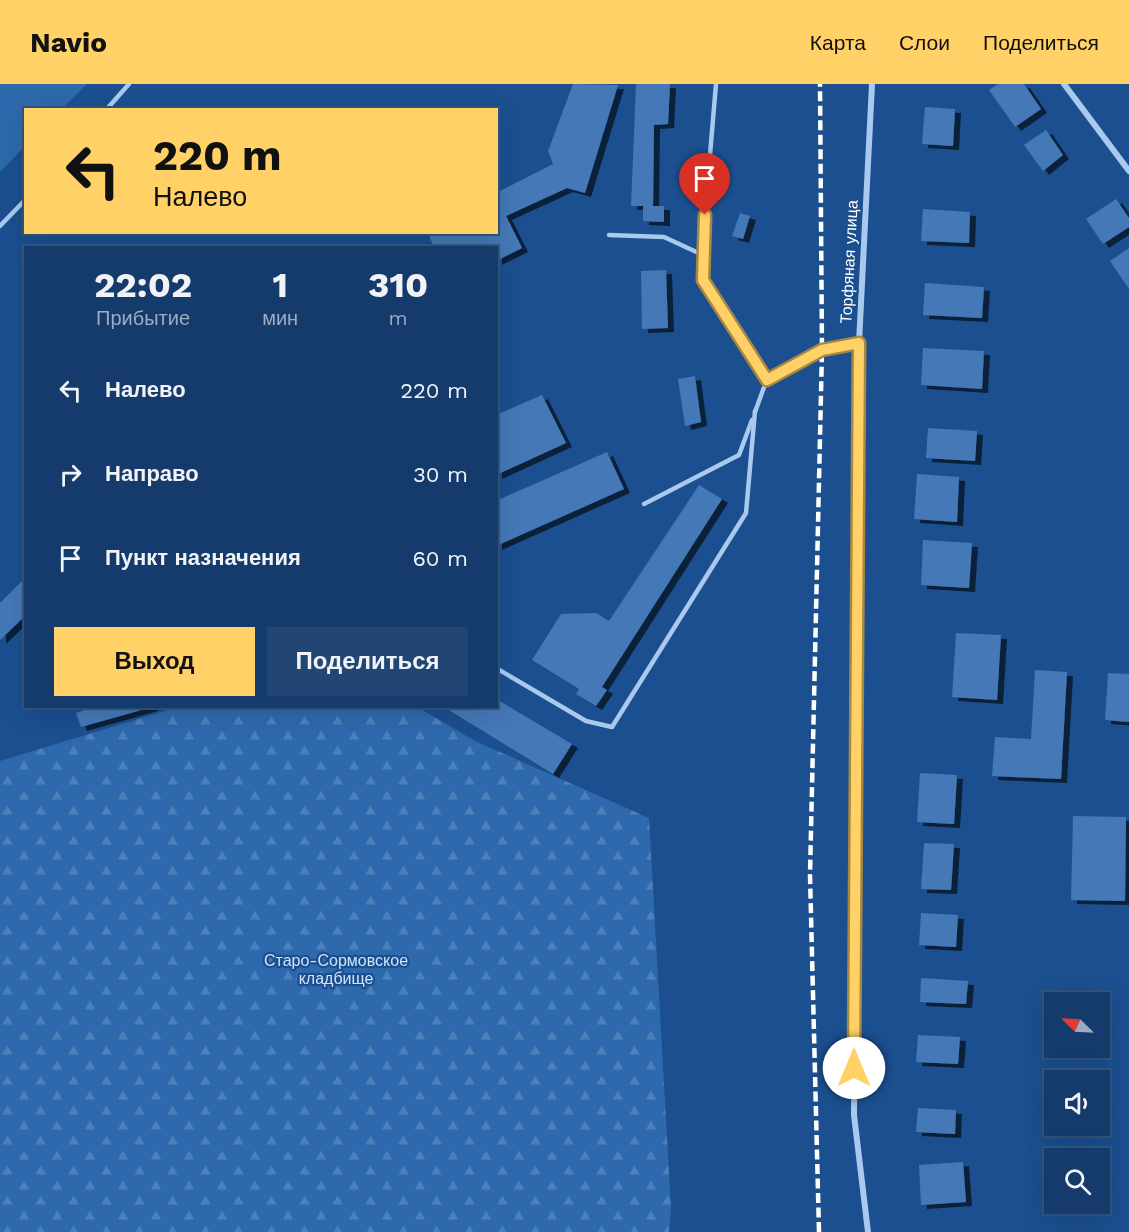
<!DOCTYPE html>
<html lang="ru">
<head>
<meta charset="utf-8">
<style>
	body { margin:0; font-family:"Work Sans",sans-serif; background:#214673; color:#f1f3f6; height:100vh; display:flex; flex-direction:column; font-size:22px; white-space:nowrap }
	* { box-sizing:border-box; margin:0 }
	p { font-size:20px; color:#9dadc1 }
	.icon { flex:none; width:33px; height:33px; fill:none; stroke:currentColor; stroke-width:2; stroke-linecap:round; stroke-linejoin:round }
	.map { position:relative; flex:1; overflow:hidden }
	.drawer { position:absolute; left:24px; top:162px; width:474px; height:462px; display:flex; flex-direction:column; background:#143b6b; border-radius:0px; box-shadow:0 6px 24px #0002,0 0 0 2px #33557e }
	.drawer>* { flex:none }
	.top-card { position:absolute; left:24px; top:24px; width:474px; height:126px; border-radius:0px; box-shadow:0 6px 24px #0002,0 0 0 2px #33557e; background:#ffd166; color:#111; overflow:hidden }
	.needle { width:39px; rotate:294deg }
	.fabs { position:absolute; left:1044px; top:908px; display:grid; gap:12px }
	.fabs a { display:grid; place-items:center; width:66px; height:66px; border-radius:0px; background:#143b6b; box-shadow:0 6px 24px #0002,0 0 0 2px #33557e; font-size:30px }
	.pin { position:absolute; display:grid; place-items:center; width:51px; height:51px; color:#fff; margin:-62px -26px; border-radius:50% 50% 50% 0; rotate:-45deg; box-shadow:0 0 6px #0007 }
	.pin .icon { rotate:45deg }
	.me { position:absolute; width:66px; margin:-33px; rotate:0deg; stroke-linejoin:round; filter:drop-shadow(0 0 4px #0008) }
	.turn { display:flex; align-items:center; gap:21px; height:126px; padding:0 30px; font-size:27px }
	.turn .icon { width:78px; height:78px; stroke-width:2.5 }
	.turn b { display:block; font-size:42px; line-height:51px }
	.eta { display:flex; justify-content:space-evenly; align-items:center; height:102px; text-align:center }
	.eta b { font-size:36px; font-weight:700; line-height:42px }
	.cta { display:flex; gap:12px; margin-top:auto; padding:12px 30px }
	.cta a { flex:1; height:69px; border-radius:0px; background:#ffd166; color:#111; font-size:24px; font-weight:700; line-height:69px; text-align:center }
	.cta a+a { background:#214673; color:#f1f3f6 }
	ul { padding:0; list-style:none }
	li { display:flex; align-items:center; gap:18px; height:84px; padding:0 30px }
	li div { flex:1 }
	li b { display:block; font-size:22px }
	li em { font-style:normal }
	header { display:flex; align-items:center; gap:36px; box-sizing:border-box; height:84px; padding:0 30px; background:#ffd166; color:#111 }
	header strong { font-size:28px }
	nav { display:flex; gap:33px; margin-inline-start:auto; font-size:21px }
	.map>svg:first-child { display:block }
</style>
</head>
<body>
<header>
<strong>Navio</strong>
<nav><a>Карта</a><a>Слои</a><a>Поделиться</a></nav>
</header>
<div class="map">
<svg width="1129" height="1148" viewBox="0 0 1129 1148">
	<defs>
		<pattern id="forest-firs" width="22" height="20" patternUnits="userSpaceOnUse" patternTransform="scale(1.5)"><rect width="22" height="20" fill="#2e69ad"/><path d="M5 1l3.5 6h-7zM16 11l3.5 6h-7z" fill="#4d80b9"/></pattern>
		<filter id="shadow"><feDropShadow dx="6" dy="4" stdDeviation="0" flood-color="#0009"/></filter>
	</defs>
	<rect width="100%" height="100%" fill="#1b4f8f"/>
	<polygon fill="#2e69ad" points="0,0 87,0 62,25 26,26 25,62 0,88"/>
	<polygon fill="url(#forest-firs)" points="181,622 417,623 475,657 649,734 671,1124 669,1148 0,1148 0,677"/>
	<g fill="#4478b7" filter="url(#shadow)">
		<polygon points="573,0 618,1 585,109 567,104 506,132 522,164 496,177 496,164 434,164 428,148 496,148 496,109 553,80 548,67"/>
		<polygon points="636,0 670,0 668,40 654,41 653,122 664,122 664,138 643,137 643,122 631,122"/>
		<polygon points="998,0 1024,0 1041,25 1015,43 989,6"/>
		<polygon points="925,23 955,25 953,62 922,60"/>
		<polygon points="1046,46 1063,71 1043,87 1024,61"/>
		<polygon points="1116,115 1129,134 1129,143 1103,160 1086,135"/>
		<polygon points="923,125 970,128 969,159 921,157"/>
		<polygon points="740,129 750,132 743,155 732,152"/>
		<polygon points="1129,164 1129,205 1110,177"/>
		<polygon points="666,186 668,244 642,245 641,187"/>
		<polygon points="925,199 984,203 982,234 923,231"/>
		<polygon points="923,264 984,267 982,305 921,301"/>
		<polygon points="695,292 701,338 685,342 678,295"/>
		<polygon points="542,311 566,359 496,391 496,331"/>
		<polygon points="928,344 977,347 975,377 926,374"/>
		<polygon points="607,368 624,405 496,462 496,417"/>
		<polygon points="917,390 959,393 957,438 914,435"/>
		<polygon points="699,401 722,415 602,603 607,606 596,622 576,610 579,605 532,576 561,530 596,529 609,537"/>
		<polygon points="923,456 972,459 969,504 921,501"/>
		<polygon points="26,493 26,531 0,556 0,519"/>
		<polygon points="956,549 1001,551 997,616 952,613"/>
		<polygon points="1035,586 1067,588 1061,695 992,692 995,653 1031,655"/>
		<polygon points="1108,589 1129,590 1129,638 1105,636"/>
		<polygon points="496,615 572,660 553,690 442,622 496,622"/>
		<polygon points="97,622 151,622 152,623 81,643 76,629"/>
		<polygon points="920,689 957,691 954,740 917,738"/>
		<polygon points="1073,732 1126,733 1125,817 1071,816"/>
		<polygon points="924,759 954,760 951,806 921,805"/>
		<polygon points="921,829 958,831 956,863 919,861"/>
		<polygon points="921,894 968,897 966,920 920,918"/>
		<polygon points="918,951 960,953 958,980 916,978"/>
		<polygon points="918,1024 956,1026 955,1050 916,1048"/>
		<polygon points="963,1078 966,1118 921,1121 919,1081"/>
	</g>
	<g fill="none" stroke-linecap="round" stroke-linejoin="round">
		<g stroke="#a9c9ee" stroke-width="4.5">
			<polyline points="716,0 703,153 703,196 767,295"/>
			<polyline points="106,26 129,0"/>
			<polyline points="0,142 26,115"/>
			<polyline points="609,151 664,153 703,171"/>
			<polyline points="755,328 767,295 822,266 859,259"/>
			<polyline points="644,420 739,371 752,336"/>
			<polyline points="496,584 586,637 612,643 746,429 755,327"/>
		</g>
		<g stroke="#a9c9ee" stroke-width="6">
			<polyline points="1064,0 1129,87"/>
			<polyline points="868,1148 854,1031 859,259 872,0"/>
		</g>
		<polyline stroke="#fff" stroke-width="4.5" stroke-dasharray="10 4.5" stroke-linecap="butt" points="819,1148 810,791 822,266 820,0"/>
	</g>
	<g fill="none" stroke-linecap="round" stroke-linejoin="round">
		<defs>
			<polyline id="route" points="705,131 703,196 767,296 822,266 859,259 854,984"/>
		</defs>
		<use href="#route" stroke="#a68842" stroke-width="15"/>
		<use href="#route" stroke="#ffd166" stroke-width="10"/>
	</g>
	<g text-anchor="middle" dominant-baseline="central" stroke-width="4.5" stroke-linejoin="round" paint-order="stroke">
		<g font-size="16" fill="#fff" stroke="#1b4f8f">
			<text transform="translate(849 178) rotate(-87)">Торфяная улица</text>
		</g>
		<g font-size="16" fill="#cfe3fa" stroke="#1b4f8f">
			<text x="336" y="876">Старо-Сормовское<tspan x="336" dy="18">кладбище</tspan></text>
		</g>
	</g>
</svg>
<div class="fabs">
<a><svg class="needle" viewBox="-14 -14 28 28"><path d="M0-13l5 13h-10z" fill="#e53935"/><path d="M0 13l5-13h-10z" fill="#9dadc1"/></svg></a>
<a><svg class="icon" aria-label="sound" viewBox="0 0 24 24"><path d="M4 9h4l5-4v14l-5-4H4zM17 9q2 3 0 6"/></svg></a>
<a><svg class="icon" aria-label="search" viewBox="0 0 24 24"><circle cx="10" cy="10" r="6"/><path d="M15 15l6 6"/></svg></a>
</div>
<div class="pin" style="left:705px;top:131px;background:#d93025"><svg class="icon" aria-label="arrive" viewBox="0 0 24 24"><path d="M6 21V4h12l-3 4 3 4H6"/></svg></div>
<svg class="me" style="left:854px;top:984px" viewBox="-20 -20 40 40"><circle r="19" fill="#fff"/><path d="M0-13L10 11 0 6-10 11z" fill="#ffd166"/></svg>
<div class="top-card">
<div class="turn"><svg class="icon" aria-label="left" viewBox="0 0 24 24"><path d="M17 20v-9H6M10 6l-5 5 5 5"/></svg><div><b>220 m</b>Налево</div></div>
</div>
<section class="drawer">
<div class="eta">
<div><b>22:02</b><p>Прибытие</p></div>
<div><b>1</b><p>мин</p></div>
<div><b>310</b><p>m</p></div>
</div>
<ul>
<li><svg class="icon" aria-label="left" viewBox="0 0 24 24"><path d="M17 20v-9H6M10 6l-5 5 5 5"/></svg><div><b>Налево</b></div><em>220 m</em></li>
<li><svg class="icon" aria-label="right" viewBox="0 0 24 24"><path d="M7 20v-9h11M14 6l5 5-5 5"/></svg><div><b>Направо</b></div><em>30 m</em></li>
<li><svg class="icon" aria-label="arrive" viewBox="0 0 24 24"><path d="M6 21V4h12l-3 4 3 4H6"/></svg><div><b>Пункт назначения</b></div><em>60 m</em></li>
</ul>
<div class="cta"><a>Выход</a><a>Поделиться</a></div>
</section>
</div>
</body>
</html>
